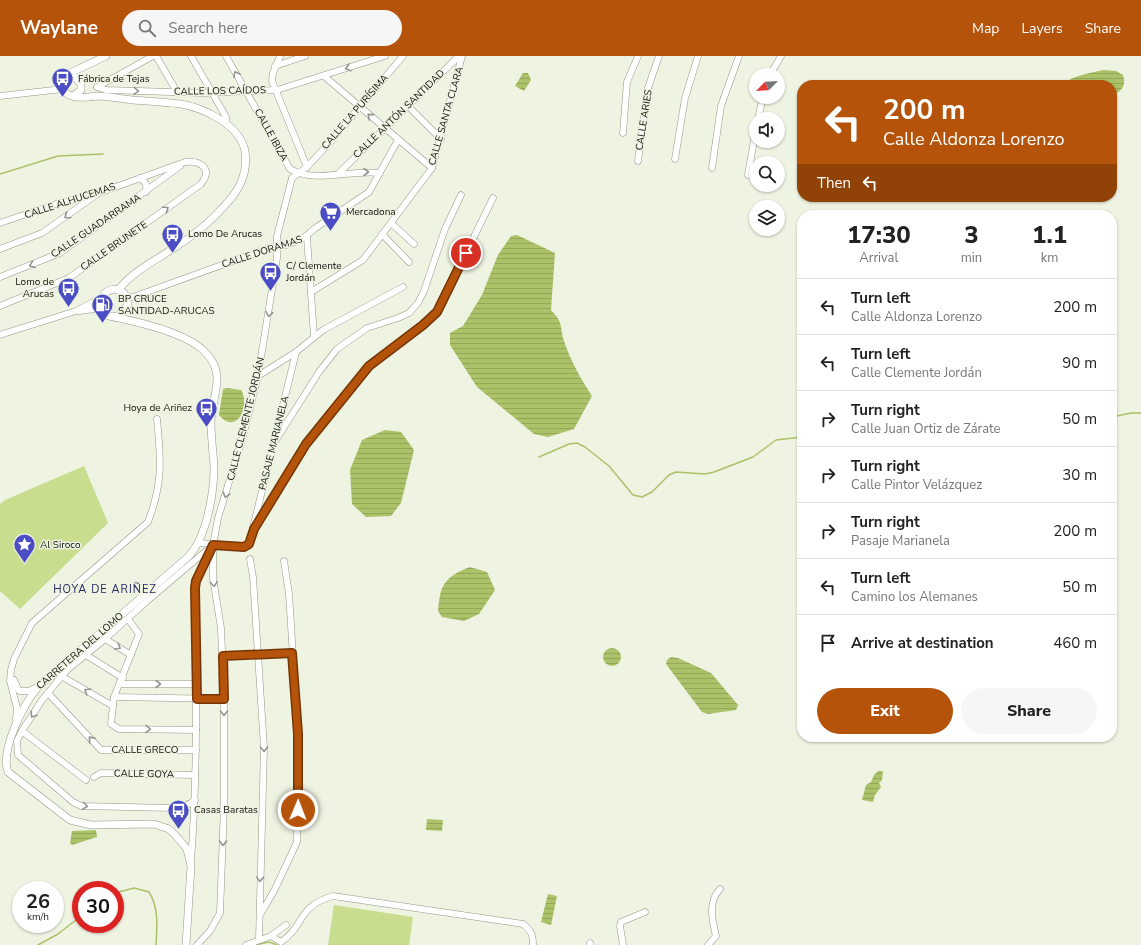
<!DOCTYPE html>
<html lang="en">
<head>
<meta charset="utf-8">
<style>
	body { margin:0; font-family:"Nunito Sans",sans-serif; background:#f6f6f6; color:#222; height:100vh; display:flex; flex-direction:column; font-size:15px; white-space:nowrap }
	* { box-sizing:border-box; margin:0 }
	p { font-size:13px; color:#767676 }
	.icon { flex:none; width:22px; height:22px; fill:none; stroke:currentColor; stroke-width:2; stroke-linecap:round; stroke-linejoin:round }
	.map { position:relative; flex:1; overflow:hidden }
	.details { position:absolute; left:797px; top:154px; width:320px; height:532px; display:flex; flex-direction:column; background:#fff; border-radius:16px; box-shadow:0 1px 3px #0004 }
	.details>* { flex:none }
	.hud { position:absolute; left:797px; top:24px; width:320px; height:122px; border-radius:16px; box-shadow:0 1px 3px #0004; background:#b45309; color:#fff; overflow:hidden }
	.needle { width:26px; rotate:246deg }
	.controls { position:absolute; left:749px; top:12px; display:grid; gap:8px }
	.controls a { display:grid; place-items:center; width:36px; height:36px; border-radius:50%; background:#fff; box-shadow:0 1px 3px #0004; font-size:20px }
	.speed { position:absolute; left:12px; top:825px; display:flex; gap:8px; font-size:20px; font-weight:700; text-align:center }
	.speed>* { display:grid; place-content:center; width:52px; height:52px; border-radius:50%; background:#fff; box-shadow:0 1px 3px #0004; line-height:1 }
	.speed small { font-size:10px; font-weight:400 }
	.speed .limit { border:6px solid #d22; background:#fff; color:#111 }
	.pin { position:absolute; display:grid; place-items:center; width:34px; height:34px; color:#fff; margin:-17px; border:2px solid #fff; border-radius:50%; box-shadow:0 1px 4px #0007 }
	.me { position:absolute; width:44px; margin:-22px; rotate:1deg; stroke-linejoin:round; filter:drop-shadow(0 0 3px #0008) }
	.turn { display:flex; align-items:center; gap:14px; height:84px; padding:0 20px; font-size:18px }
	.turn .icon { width:52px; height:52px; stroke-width:2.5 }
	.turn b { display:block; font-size:28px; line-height:34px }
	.then { display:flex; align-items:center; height:38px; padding:0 20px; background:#0003; gap:8px; font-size:15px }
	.eta { display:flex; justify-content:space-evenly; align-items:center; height:68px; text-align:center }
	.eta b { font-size:24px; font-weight:800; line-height:28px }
	.primary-button { display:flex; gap:8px; margin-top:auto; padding:8px 20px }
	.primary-button a { flex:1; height:46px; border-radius:24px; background:#b45309; color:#fff; font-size:16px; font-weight:800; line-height:46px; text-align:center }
	.primary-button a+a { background:#f6f6f6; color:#222 }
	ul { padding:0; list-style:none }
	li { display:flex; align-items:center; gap:12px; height:56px; padding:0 20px; border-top:1px solid #e0e0e0 }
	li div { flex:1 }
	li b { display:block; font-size:15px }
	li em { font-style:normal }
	header { display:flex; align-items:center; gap:24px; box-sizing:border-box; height:56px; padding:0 20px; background:#b45309; color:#fff }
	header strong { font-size:19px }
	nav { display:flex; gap:22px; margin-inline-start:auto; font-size:14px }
	.search { width:280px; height:36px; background:#f6f6f6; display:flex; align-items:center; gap:10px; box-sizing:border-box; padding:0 14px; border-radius:22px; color:#767676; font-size:15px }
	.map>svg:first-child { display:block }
</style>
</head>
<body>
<header>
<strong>Waylane</strong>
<div class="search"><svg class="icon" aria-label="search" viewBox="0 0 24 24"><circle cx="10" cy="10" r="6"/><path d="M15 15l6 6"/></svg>Search here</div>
<nav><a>Map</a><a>Layers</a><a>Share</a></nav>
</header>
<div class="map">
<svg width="1141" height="889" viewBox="0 0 1141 889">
	<defs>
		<pattern id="water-rules" width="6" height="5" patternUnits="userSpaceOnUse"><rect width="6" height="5" fill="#acc268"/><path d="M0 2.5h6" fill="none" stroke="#93a659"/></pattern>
	</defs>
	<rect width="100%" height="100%" fill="#eef3e2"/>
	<g fill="#c8dd8e">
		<polygon points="84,410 108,467 20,553 0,535 0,448 5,444"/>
		<polygon points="334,849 413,861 409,889 328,889"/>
	</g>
	<g fill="url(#water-rules)">
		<path d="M1104 14 1116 15 1123 19C1126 30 1123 33 1114 39L1112 40V29H1062C1073 19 1090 17 1104 14Z"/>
		<polygon points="523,17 528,17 531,24 524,35 515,30"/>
		<path d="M517 179 555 197 551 254C564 268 559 268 564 285 570 304 581 323 592 340L574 373 548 381 534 378 477 331 450 289V277L463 270 482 239 498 199 511 180Z"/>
		<path d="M227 332 241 334C251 350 236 380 219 359L223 333Z"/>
		<polygon points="385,374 401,376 414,394 401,447 391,460 366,461 352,448 350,414 362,384"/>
		<path d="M470 511 487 516 495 534 479 558 464 565 442 561 438 555C440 529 444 521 470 511Z"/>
		<circle cx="612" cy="601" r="9"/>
		<polygon points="671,601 678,602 711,617 738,649 736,654 708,658 702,656 666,608 667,604"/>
		<polygon points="878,715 883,715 882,724 879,727 881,731 875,739 873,746 862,744 866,729 871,726 874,719"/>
		<polygon points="427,763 443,764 442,775 426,774"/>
		<polygon points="96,774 97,781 72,789 70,787 72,775"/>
		<polygon points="548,838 557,840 551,869 541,866"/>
	</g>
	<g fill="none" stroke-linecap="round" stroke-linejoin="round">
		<g stroke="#acc268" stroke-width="1.5">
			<polyline points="0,118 58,100 103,98"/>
			<polyline points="1112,361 1131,357 1141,357"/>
			<polyline points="539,401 569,388 577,387 585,391 609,410 633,439 642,441 652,436 669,419 676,416 705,418 714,416 753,401 776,384 802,381"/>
			<path d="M115 837 134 832 149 836C159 852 157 871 156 889"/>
			<polyline points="38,889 58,878 81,860"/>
			<polyline points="255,889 269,886 277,889"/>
		</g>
		<defs>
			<g id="minor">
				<polyline points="156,0 177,36"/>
				<polyline points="191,0 226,61 226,68"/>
				<path d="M226 0 290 113C316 128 351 113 380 117"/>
				<polyline points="280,0 273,17 272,25 307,111"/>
				<polyline points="275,10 305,0"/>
				<polyline points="770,19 781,0"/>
				<polyline points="324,20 432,112"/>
				<polyline points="97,31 106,34 204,37 277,34 385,0"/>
				<polyline points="97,31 153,0"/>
				<polyline points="0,40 63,33"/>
				<polyline points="407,49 441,83"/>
				<polyline points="758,63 763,41"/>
				<polyline points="623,77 627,26 638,0"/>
				<polyline points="675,103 685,42 698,0"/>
				<polyline points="638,105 647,35 659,0"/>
				<polyline points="712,112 721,50 739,0"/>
				<polyline points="339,117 459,0"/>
				<polyline points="748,119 756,73"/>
				<path d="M140 122C146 126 147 128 146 136"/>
				<path d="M0 167 56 148 99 137 185 106C201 104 213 113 201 128L69 222 0 250"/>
				<polyline points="391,167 414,188"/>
				<polyline points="382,178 409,206"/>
				<polyline points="307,181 314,280"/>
				<polyline points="0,193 42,177 96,139"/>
				<polyline points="0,221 60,197 180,110"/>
				<polyline points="311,236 363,204 432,112 462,0"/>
				<path d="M126 240 133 241 269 192C284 191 303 185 314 173L369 136 398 84"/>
				<polyline points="79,255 95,253 107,259"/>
				<polyline points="0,279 76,255 101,242"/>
				<polyline points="258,320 296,296 323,274 403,231"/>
				<polyline points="274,387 319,316 337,293 367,272 398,262 409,257 418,247 424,235 445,173 461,139"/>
				<polyline points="254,473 306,388 369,310 414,276 437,256 493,142"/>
				<polyline points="199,487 244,491 249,488 296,296"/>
				<polyline points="250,503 253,521 264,692 259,884"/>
				<polyline points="128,563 139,578 114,641 111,668 119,673 196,674"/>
				<polyline points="105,583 131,599"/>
				<polyline points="86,599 123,622"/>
				<polyline points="223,600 293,597"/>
				<polyline points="61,620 113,650"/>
				<polyline points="14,624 19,635 28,635 38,631"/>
				<polyline points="120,628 197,628"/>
				<polyline points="48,637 101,694 196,694"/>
				<polyline points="114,641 224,643"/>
				<path d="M16 664 17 652 10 625 11 614 14 603 32 567 148 466C163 427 161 404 157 363"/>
				<polyline points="22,675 86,724"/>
				<polyline points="94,721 101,717 195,719"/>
				<path d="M195 744C188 750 180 752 171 752L81 750 73 746 18 699 17 685 22 675 42 644 67 614 105 583 147 545 213 489"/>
				<path d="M191 805C198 714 196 623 195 532L196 525 211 492"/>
				<polyline points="261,857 274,835 297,786 298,678 289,538 284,505"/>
				<path d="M271 880 281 886C305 870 297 850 333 840L523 868C531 874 533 879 533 889"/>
				<polyline points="590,887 590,889"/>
				<polyline points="197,889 210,875 220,857 224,749 224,643 221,572 213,522 213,489 218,462 243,380 258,320 277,202 277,180 292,122 307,111 331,85 403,0"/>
				<polyline points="246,889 271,880 286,869"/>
				<polyline points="623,889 620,870 621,866 645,856"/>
				<path d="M708 889 716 880C712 864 708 845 720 833"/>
			</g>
			<g id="major">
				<path d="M106 0 70 17 64 27 65 36C73 44 87 41 97 40 109 40 121 43 133 44 149 45 166 46 181 48 204 52 240 69 245 95 248 115 241 132 227 147 211 166 192 181 171 194 152 206 133 216 118 234"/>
				<polyline points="68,22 75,21 81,28 81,34 73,40"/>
				<path d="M114 261 122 258 128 248 124 237C107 224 91 249 109 260 135 265 187 277 205 296 228 319 211 340 211 367 211 381 213 395 214 410 214 437 207 481 188 501L38 631C23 649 0 694 8 716L70 764 91 769 154 768 169 773 176 780 187 793 191 810 186 889"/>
			</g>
		</defs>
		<use href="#minor" stroke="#929787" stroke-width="7"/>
		<use href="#major" stroke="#929787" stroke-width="8"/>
		<use href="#minor" stroke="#fff" stroke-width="6"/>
		<use href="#major" stroke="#fff" stroke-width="7"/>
	</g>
	<defs><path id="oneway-chevron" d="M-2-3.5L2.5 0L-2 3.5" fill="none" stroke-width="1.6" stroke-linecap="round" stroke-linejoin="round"/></defs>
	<g stroke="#949592">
		<use href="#oneway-chevron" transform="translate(348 12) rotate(162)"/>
		<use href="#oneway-chevron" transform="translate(236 18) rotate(-119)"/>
		<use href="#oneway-chevron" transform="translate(136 35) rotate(2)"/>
		<use href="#oneway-chevron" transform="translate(370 60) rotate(-139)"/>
		<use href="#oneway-chevron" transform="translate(366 116)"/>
		<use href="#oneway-chevron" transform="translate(166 153) rotate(-35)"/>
		<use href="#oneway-chevron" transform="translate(67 160) rotate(145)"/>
		<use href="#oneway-chevron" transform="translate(32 209) rotate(159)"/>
		<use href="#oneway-chevron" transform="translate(269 258) rotate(99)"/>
		<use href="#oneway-chevron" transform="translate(226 439) rotate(106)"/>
		<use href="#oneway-chevron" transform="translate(214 528) rotate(82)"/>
		<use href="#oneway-chevron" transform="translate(118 591) rotate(31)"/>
		<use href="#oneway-chevron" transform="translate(158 628)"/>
		<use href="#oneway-chevron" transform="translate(87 635) rotate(-149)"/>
		<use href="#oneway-chevron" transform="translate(224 657) rotate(90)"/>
		<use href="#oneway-chevron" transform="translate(33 659) rotate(123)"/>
		<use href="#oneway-chevron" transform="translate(148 673) rotate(1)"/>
		<use href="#oneway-chevron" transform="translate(91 683) rotate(-132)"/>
		<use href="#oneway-chevron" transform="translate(264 693) rotate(89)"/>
		<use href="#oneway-chevron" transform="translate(85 750) rotate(7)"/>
		<use href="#oneway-chevron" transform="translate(223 787) rotate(92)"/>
		<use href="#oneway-chevron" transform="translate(260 823) rotate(92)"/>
	</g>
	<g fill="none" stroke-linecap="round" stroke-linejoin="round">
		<defs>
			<polyline id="route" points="298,754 298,678 292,597 223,600 224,643 197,643 195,532 196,525 213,489 244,491 249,488 254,473 306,388 369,310 423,269 437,256 466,197"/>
		</defs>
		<use href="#route" stroke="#753606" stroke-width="10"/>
		<use href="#route" stroke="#b45309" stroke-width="7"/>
	</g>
	<defs>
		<symbol id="bus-pin" viewBox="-11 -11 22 30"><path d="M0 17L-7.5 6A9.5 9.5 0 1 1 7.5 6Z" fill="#4a4dc3" stroke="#eef3e2"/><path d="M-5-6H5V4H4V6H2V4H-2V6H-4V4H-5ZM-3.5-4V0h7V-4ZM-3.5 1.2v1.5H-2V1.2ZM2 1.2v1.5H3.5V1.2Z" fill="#fff"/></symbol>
		<symbol id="supermarket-pin" viewBox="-11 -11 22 30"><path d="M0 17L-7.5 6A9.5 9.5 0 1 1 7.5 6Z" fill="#4a4dc3" stroke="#eef3e2"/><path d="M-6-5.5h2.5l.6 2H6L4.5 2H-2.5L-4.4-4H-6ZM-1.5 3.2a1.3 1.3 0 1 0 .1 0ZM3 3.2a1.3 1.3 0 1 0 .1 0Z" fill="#fff"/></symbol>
		<symbol id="fuel-pin" viewBox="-11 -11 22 30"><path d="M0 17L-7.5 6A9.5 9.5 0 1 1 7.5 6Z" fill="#4a4dc3" stroke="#eef3e2"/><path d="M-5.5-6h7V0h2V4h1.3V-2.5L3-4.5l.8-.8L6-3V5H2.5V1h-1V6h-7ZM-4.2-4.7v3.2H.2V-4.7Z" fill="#fff"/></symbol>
		<symbol id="sight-pin" viewBox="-11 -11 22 30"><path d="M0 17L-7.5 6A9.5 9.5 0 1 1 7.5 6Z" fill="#4a4dc3" stroke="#eef3e2"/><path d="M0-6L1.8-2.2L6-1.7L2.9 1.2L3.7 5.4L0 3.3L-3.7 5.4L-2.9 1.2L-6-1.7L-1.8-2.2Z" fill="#fff"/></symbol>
	</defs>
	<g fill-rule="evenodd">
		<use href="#bus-pin" x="50" y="10" width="25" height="34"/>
		<use href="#supermarket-pin" x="318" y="144" width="25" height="34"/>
		<use href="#bus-pin" x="160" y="166" width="25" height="34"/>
		<use href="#bus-pin" x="258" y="204" width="25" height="34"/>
		<use href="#bus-pin" x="56" y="220" width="25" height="34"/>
		<use href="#fuel-pin" x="90" y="236" width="25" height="34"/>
		<use href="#bus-pin" x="194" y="340" width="25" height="34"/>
		<use href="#sight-pin" x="12" y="476" width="25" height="34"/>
		<use href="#bus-pin" x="166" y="742" width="25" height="34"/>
	</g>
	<g text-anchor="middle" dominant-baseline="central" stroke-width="3" stroke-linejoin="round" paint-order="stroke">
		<g font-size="10" fill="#11130d" stroke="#eef3e2" text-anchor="start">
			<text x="78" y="23">Fábrica de Tejas</text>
			<text x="346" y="156">Mercadona</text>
			<text x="188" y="178">Lomo De Arucas</text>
			<text x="286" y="210">C/ Clemente<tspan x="286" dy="12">Jordán</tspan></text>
			<text x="54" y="226" text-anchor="end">Lomo de<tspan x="54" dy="12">Arucas</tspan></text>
			<text x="118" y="243">BP CRUCE<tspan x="118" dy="12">SANTIDAD-ARUCAS</tspan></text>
			<text x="192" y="352" text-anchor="end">Hoya de Ariñez</text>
			<text x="40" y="489">Al Siroco</text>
			<text x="194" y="754">Casas Baratas</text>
		</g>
		<g font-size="10" fill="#11130d" stroke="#eef3e2">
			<text transform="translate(220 35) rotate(-1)">CALLE LOS CAÍDOS</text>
			<text transform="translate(355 56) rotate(-49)">CALLE LA PURÍSIMA</text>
			<text transform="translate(399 58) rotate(-44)">CALLE ANTÓN SANTIDAD</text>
			<text transform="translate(446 60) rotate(-74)">CALLE SANTA CLARA</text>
			<text transform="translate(644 64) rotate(-81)">CALLE ARIES</text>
			<text transform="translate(271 79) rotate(61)">CALLE IBIZA</text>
			<text transform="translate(70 145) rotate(-18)">CALLE ALHUCEMAS</text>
			<text transform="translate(96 170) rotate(-34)">CALLE GUADARRAMA</text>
			<text transform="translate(114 190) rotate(-35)">CALLE BRUNETE</text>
			<text transform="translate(262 196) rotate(-18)">CALLE DORAMAS</text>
			<text transform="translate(246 363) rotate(-76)">CALLE CLEMENTE JORDÁN</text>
			<text transform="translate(274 387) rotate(-76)">PASAJE MARIANELA</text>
			<text transform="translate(80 595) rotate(-41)">CARRETERA DEL LOMO</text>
			<text x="145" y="694">CALLE GRECO</text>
			<text transform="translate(144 718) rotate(1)">CALLE GOYA</text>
		</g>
		<g font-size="11" letter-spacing="1" fill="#23265f" stroke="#eef3e2">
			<text x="105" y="533">HOYA DE ARIÑEZ</text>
		</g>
	</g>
</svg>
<div class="controls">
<a><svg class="needle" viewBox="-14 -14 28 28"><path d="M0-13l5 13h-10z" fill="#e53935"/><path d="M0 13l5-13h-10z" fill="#767676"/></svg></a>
<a><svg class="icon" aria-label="sound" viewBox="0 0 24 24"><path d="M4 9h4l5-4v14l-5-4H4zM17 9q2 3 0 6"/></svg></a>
<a><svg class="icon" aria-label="search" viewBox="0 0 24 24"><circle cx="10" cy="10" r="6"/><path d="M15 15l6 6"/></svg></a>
<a><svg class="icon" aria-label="layers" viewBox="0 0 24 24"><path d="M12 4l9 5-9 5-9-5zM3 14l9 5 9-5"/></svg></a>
</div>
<div class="speed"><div>26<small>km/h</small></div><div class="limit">30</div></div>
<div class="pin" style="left:466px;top:197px;background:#d93025"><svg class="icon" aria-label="arrive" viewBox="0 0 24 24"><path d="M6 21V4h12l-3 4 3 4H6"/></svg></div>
<svg class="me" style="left:298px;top:754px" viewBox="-20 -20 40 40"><circle r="17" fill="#b45309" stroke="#fff" stroke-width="3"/><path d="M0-11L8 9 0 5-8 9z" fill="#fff"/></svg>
<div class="hud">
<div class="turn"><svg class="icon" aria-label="left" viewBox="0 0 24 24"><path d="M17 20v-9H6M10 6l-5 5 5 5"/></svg><div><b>200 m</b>Calle Aldonza Lorenzo</div></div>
<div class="then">Then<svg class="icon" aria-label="left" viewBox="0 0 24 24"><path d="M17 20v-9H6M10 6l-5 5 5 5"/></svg></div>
</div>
<section class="details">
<div class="eta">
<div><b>17:30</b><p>Arrival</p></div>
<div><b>3</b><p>min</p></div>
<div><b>1.1</b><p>km</p></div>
</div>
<ul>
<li><svg class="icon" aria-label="left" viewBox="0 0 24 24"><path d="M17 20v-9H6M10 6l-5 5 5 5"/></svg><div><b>Turn left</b><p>Calle Aldonza Lorenzo</p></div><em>200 m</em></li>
<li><svg class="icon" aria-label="left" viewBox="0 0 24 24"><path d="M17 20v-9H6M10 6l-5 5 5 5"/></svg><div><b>Turn left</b><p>Calle Clemente Jordán</p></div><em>90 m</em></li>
<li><svg class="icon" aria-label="right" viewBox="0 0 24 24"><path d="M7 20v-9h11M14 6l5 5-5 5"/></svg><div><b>Turn right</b><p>Calle Juan Ortiz de Zárate</p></div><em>50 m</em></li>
<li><svg class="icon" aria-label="right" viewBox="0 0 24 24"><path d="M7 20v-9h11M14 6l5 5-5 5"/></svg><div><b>Turn right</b><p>Calle Pintor Velázquez</p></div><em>30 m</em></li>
<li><svg class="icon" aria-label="right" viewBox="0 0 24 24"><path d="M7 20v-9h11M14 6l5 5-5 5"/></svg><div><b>Turn right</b><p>Pasaje Marianela</p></div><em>200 m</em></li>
<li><svg class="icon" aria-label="left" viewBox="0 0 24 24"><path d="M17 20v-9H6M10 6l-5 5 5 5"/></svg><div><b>Turn left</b><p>Camino los Alemanes</p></div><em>50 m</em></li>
<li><svg class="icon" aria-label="arrive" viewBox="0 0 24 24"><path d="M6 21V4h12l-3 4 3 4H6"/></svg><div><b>Arrive at destination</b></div><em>460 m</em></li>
</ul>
<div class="primary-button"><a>Exit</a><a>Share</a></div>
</section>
</div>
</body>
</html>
